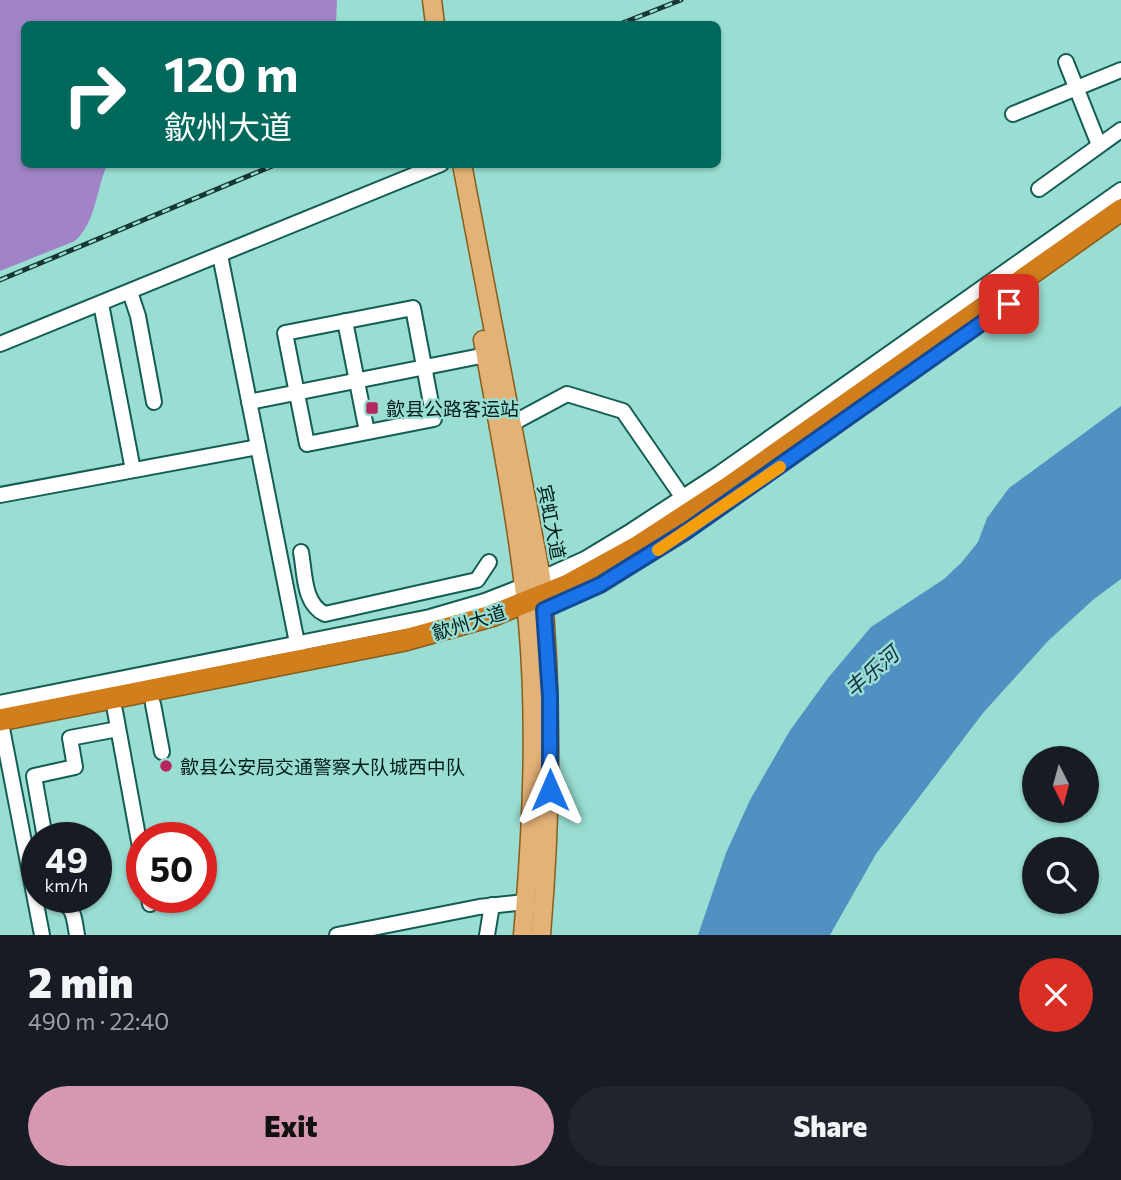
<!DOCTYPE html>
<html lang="en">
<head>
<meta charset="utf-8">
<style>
	body { margin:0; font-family:Commissioner,"Noto Sans SC",sans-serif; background:#20242c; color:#f1f3f6; height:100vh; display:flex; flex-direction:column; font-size:26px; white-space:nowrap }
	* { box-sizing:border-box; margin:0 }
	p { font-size:23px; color:#9ea1a6 }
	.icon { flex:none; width:38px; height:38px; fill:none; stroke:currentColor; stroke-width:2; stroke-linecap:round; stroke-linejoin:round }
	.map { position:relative; height:935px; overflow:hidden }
	.side { display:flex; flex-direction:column; background:#171b24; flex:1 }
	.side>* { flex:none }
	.banner { position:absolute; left:21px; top:21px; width:700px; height:147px; border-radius:10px; box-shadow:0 2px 5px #0004; background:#00695c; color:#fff; overflow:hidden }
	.needle { width:46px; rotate:174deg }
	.tools { position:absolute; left:1022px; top:746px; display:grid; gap:14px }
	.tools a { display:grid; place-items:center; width:77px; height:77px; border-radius:50%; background:#171b24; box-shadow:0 2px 5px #0004; font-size:35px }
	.speed { position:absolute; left:21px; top:822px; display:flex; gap:14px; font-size:35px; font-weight:700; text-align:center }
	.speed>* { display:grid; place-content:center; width:91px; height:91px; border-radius:50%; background:#171b24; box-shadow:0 2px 5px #0004; line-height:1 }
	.speed small { font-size:18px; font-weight:400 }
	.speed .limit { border:10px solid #d22; background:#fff; color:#111 }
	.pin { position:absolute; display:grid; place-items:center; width:60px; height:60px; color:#fff; margin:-30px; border-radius:14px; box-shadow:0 4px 10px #0006 }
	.me { position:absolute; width:77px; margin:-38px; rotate:0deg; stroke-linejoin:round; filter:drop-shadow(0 0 5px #0008) }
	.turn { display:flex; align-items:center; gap:24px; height:147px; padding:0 28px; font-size:32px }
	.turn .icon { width:91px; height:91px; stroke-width:2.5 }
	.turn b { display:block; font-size:49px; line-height:60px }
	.round { display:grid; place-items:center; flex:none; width:74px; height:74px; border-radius:37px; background:#20242c }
	.head { display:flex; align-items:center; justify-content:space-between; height:119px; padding:0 28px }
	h1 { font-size:42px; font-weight:800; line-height:52px }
	.button { display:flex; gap:14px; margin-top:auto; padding:14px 28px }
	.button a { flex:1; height:80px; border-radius:42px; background:#d697b1; color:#111; font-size:28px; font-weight:800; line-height:80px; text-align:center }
	.button a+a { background:#20242c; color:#f1f3f6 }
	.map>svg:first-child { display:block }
</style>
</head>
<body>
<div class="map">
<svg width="1121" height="935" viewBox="0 0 1121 935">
	<rect width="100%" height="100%" fill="#9aded3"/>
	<path fill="#a084c6" d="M0 0H337L336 24H24V164L107 165C96 190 96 222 75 241L0 271Z"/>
	<polygon fill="#5191c2" points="1121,406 1121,579 1094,599 1048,641 983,713 876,854 830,935 698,935 726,853 750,800 789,732 828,678 871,627 944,579 962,562 978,542 987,518 1009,488"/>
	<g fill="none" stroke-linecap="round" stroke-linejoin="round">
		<defs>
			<g id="minor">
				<polyline points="1066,62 1099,145"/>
				<polyline points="1013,114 1121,70"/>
				<polyline points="1039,189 1121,130"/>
				<polyline points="220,255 299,653"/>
				<polyline points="130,292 138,316 154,402"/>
				<polyline points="101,304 133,470"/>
				<polygon points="413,308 434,419 307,444 285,333"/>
				<polyline points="345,321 367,432"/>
				<polyline points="0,344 441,164"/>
				<polyline points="249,402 486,355"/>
				<polyline points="511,424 567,394 623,411 683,498"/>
				<polyline points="0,495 258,447"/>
				<path d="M301 552C305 573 303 604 325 614L477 580 489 562"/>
				<polyline points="0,703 430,617 485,601 536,581 585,559 628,533 720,473 1121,190"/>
				<polyline points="153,704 162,752"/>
				<polyline points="115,711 142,858"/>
				<polyline points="0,718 42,935"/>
				<polyline points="45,838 34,776 75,767 70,738 118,729"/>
				<polyline points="149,898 150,904"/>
				<path d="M57 901C75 905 74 919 77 935"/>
				<polyline points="337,935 479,907 525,902"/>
				<polyline points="487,935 492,905"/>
			</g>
			<g id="major">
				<polyline points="432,0 435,24"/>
				<path d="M462 164 541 577C553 697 551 815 541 935"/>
				<path d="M483 340C500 434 519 528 528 623 537 727 532 831 523 935"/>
			</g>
			<polyline id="highway" points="0,720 405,640 491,616 568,585 637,547 729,487 1121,210"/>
		</defs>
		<use href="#minor" stroke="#135d55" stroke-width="18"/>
		<use href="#major" stroke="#885c1b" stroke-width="21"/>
		<use href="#highway" stroke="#885c1b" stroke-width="24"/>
		<use href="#minor" stroke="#fff" stroke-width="14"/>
		<use href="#major" stroke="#e3b277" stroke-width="18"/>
		<use href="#highway" stroke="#d17e1c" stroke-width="21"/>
		<defs>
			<g id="rail">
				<polyline points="620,24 681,0"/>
				<polyline points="0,280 277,164"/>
			</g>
		</defs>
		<use href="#rail" stroke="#163733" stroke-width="5"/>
		<use href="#rail" stroke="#9aded3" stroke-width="2.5" stroke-dasharray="8" stroke-linecap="butt"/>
	</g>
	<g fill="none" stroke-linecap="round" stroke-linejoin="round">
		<defs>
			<polyline id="route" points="550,790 550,697 544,610 600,585 687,531 1009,304"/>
		</defs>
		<use href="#route" stroke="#114b97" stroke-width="18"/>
		<use href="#route" stroke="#1a73e8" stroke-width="12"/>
		<polyline stroke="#f59e0b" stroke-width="12" points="658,550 780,467"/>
	</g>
	<g fill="#b4265c" stroke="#9aded3" stroke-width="2.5">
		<rect x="365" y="401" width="14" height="14" rx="3.5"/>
		<circle cx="166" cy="766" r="7"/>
	</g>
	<g text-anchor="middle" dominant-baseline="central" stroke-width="5" stroke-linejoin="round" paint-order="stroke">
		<g font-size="19" fill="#011d1a" stroke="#9aded3" text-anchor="start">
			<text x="386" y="408">歙县公路客运站</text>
			<text x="180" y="766">歙县公安局交通警察大队城西中队</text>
		</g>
		<g font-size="19" fill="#011d1a" stroke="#9aded3">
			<text transform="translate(552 522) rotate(79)">宾虹大道</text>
			<text transform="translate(469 622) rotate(-17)">歙州大道</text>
		</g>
		<g font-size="21" font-style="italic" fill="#133045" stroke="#9aded3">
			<text transform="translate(871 671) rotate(-41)">丰乐河</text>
		</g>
	</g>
</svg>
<div class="tools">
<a><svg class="needle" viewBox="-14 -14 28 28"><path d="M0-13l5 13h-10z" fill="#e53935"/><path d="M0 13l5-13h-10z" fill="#9ea1a6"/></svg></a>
<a><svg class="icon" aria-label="search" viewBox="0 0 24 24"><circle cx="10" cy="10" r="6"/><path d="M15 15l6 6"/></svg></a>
</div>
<div class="speed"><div>49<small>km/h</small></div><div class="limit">50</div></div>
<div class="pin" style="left:1009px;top:304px;background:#d93025"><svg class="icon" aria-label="arrive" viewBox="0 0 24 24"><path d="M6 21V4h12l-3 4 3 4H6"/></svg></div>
<svg class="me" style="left:550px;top:790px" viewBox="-20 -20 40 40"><path d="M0-17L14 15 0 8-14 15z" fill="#1a73e8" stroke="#fff" stroke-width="4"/></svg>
<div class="banner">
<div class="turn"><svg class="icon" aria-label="right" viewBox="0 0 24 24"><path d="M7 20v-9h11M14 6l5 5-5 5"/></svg><div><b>120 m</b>歙州大道</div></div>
</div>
</div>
<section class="side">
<div class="head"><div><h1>2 min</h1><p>490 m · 22:40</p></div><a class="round" style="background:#d93025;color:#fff"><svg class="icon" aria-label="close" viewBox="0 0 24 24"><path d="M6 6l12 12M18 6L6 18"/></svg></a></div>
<div class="button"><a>Exit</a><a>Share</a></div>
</section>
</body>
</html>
